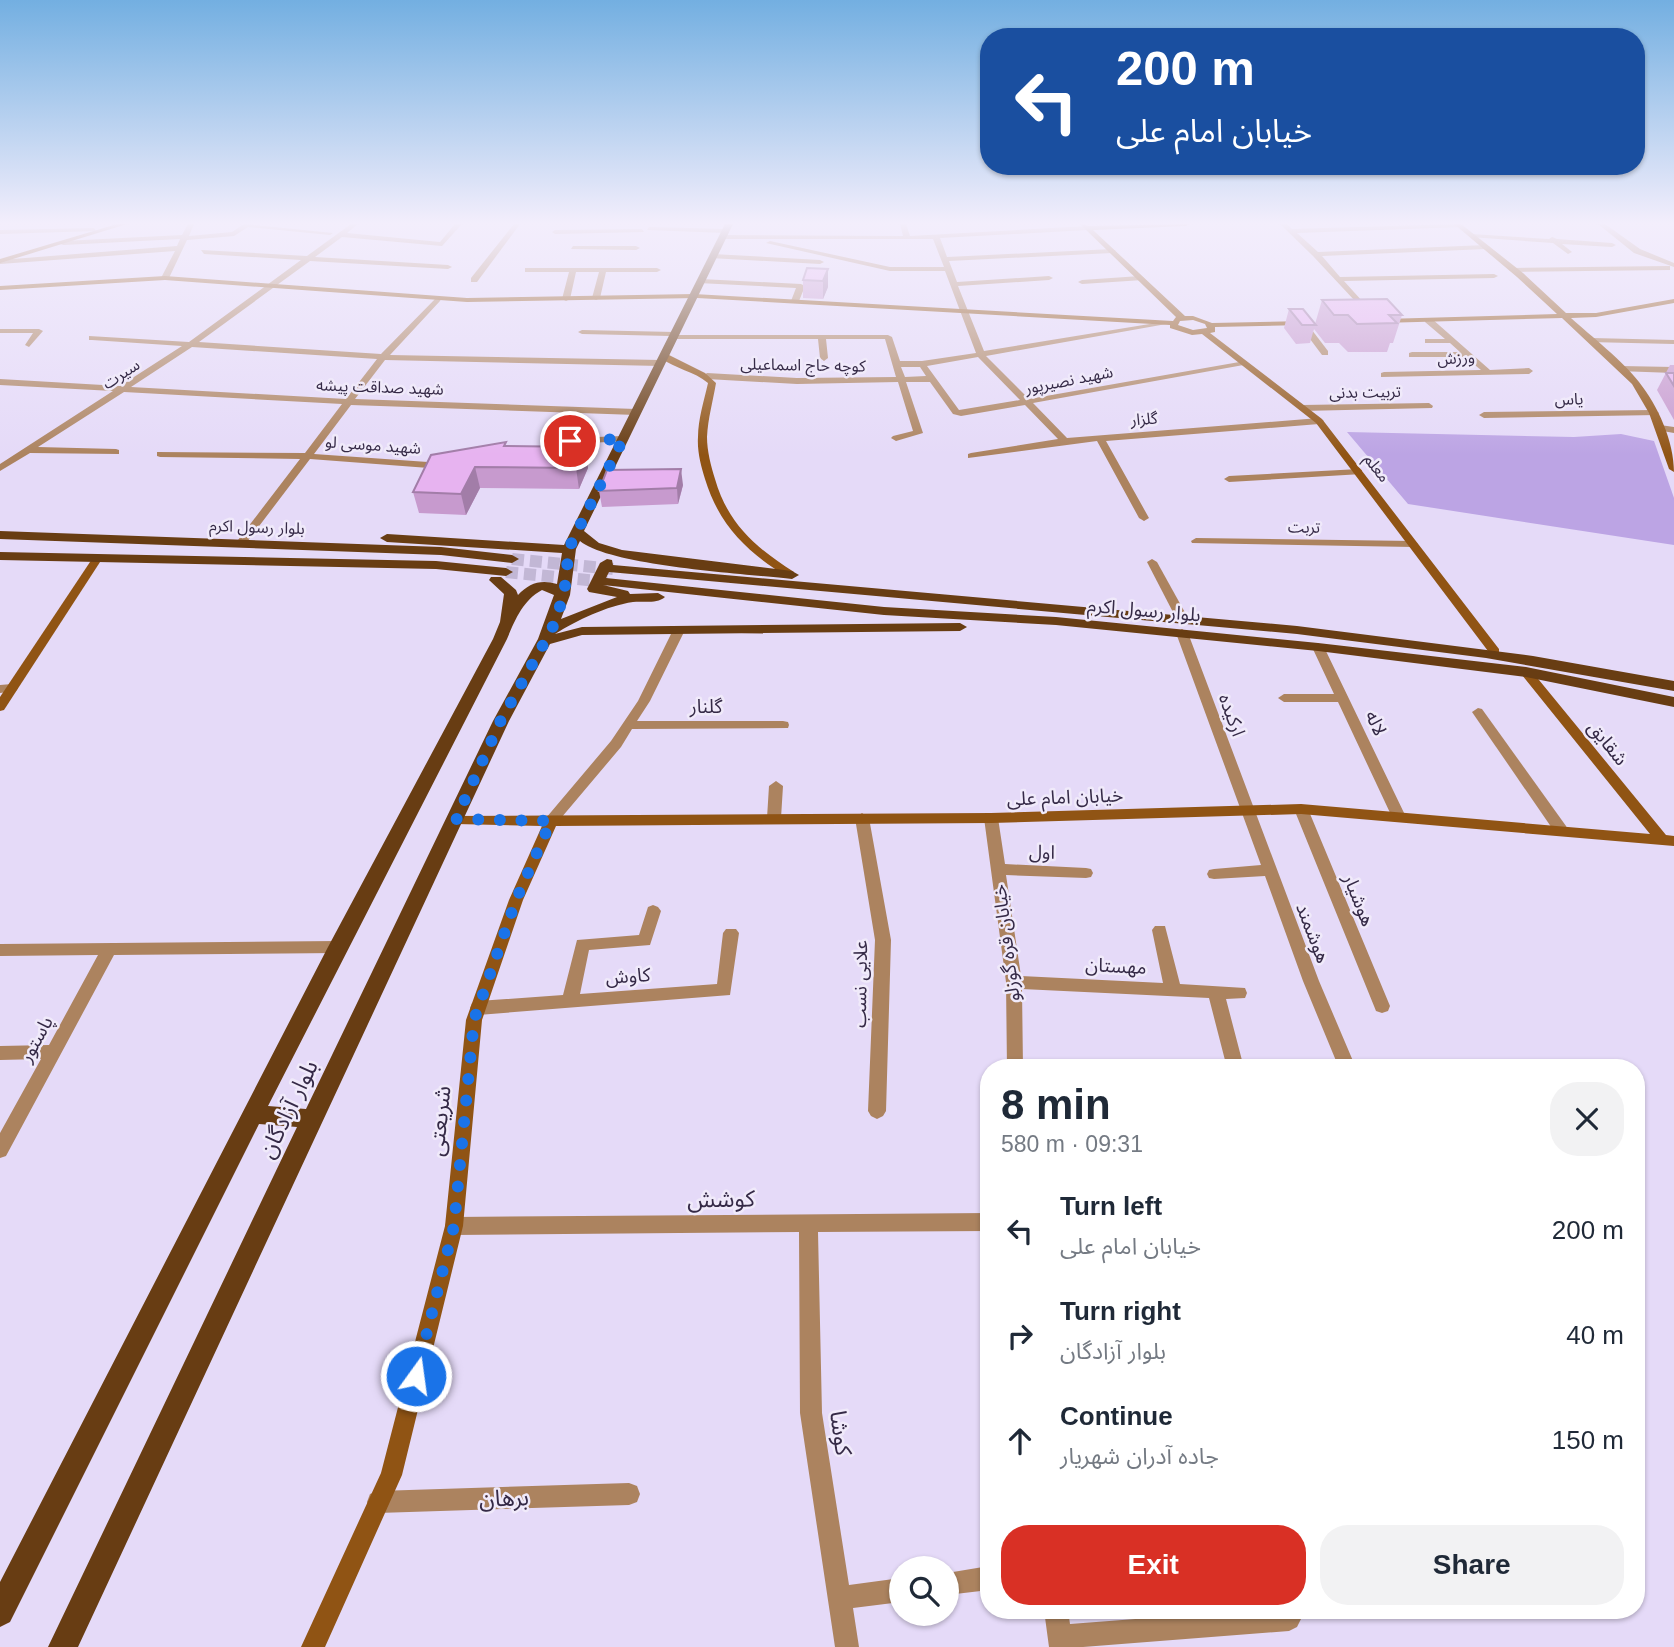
<!DOCTYPE html>
<html lang="en">
<head>
<meta charset="utf-8">
<style>
	body { margin:0; font-family:Helvetica,"Noto Sans Arabic",sans-serif; background:#f2f2f3; color:#1f2937; height:100vh; display:flex; flex-direction:column; font-size:26px; white-space:nowrap }
	* { box-sizing:border-box; margin:0 }
	p { font-size:23px; color:#747a83 }
	.icon { flex:none; width:38px; height:38px; fill:none; stroke:currentColor; stroke-width:2; stroke-linecap:round; stroke-linejoin:round }
	.map { position:relative; flex:1; overflow:hidden }
	.panel { position:absolute; left:980px; top:1059px; width:665px; height:560px; display:flex; flex-direction:column; background:#fff; border-radius:28px; box-shadow:0 2px 5px #0004 }
	.panel>* { flex:none }
	.guide { position:absolute; left:980px; top:28px; width:665px; height:147px; border-radius:28px; box-shadow:0 2px 5px #0004; background:#1a4fa0; color:#fff; overflow:hidden }
	.buttons { position:absolute; left:889px; top:1556px; display:grid; gap:14px }
	.buttons a { display:grid; place-items:center; width:70px; height:70px; border-radius:50%; background:#fff; box-shadow:0 2px 5px #0004; font-size:35px }
	.pin { position:absolute; display:grid; place-items:center; width:60px; height:60px; color:#fff; margin:-30px; border:4px solid #fff; border-radius:50%; box-shadow:0 2px 7px #0007 }
	.me { position:absolute; width:77px; margin:-38px; rotate:14deg; stroke-linejoin:round; filter:drop-shadow(0 0 5px #0008) }
	.turn { display:flex; align-items:center; gap:24px; height:147px; padding:0 21px; font-size:32px }
	.turn .icon { width:91px; height:91px; stroke-width:2.5 }
	.turn b { display:block; font-size:49px; line-height:60px }
	.round { display:grid; place-items:center; flex:none; width:74px; height:74px; border-radius:28px; background:#f2f2f3 }
	.head { display:flex; align-items:center; justify-content:space-between; height:119px; padding:0 21px }
	h1 { font-size:42px; font-weight:700; line-height:52px }
	.primary-button { display:flex; gap:14px; margin-top:auto; padding:14px 21px }
	.primary-button a { flex:1; height:80px; border-radius:28px; background:#d93025; color:#fff; font-size:28px; font-weight:700; line-height:80px; text-align:center }
	.primary-button a+a { background:#f2f2f3; color:#1f2937 }
	ul { padding:0; list-style:none }
	li { display:flex; align-items:center; gap:21px; height:105px; padding:0 21px }
	li div { flex:1 }
	li b { display:block; font-size:26px }
	li em { font-style:normal }
	.map>svg:first-child { display:block }
</style>
</head>
<body>
<div class="map">
<svg width="1674" height="1647" viewBox="0 0 1674 1647">
	<rect width="100%" height="100%" fill="#e5daf8"/>
	<polygon fill="#bca4e4" points="1347,432 1574,437 1621,434 1654,441 1674,498 1674,545 1408,504"/>
	<g fill="none" stroke-linecap="round" stroke-linejoin="round">
		<g stroke="#c2b7d5" stroke-width="12" stroke-dasharray="12 6" stroke-linecap="butt">
			<polyline points="512,559 613,569"/>
			<polyline points="506,572 607,582"/>
		</g>
		<g fill="#ac835f" fill-rule="evenodd">
			<polygon points="188,224 194,224 189,236 232,232 244,224 333,233 330,235 248,227 234,236 187,240 169,278 165,280 161,278 175,251 0,264 0,260 177,246 180,239 63,245 59,243 63,241 182,235"/>
			<path d="M351 224H358L347 233 440 242 455 224H462L442 246 342 237 315 257 448 265 452 267 448 269 310 261 199 342 381 354 437 297 441 299 440 301 390 355 661 360 665 363 661 366 385 360 355 399 636 409 641 412 636 415 351 405 314 454 442 463 447 466 442 469 310 459 244 546 240 547 235 544 300 459 160 457 157 456V452L305 453 342 404 124 392 38 447 116 449 119 450V454L30 453 0 471V464L113 391 0 385V379L120 386 182 346 92 340H89V336L189 342 301 260 204 254 201 250 307 256ZM192 347 377 359 346 399 131 387Z"/>
			<polygon points="514,224 520,224 477,282 471,282 471,278"/>
			<path d="M900 224H906L910 236 1088 226 1091 228 1088 230 940 238 947 257 1112 249 1116 251 1112 253 949 261 957 282 1049 276 1053 278 1049 280 958 286 984 351 1168 321 1172 323 986 356 1029 399 1245 361 1249 364 1033 403 1067 438 1319 418 1324 421 1319 424 1106 441 1149 518 1144 521 1139 518 1097 441 968 458V454L971 453 1058 439 1025 405 961 416 953 414 930 382H906L923 433 896 441 891 438 893 436 913 431 898 382 797 384 707 379 703 376 707 373 797 378 896 377 885 339H826L828 358 824 361 820 358 818 339H674L670 336 582 334 578 332 582 330 675 332 679 335H888L892 337 900 361H922L976 353 945 271H890L766 243 770 241 890 267H944L933 239H723L720 237 723 235 903 236ZM978 357 1020 400 959 410 927 366ZM901 367H920L926 376 905 377Z"/>
			<polygon points="1280,224 1287,224 1292,229 1459,224 1461,227 1297,233 1318,252 1486,245 1490,247 1486,249 1322,256 1340,277 1494,274 1498,276 1494,278 1344,281 1372,312 1373,314 1369,316 1313,256"/>
			<polygon points="1598,224 1605,224 1640,249 1674,263 1674,267 1634,253"/>
			<polygon points="649,227 726,229 729,231 726,233 647,230"/>
			<polygon points="94,228 96,231 0,234 0,230"/>
			<polygon points="642,229 644,232 555,234 552,232 555,230"/>
			<polygon points="1472,234 1549,239 1552,237 1557,239 1612,243 1616,245 1612,247 1562,244 1572,252 1568,254 1553,243 1470,237"/>
			<polygon points="573,246 636,246 640,248 636,250 571,249"/>
			<polygon points="713,254 820,260 824,262 820,264 710,258"/>
			<polygon points="1667,266 1670,266 1670,270 1513,272 1509,270 1513,268"/>
			<polygon points="525,268 657,268 661,270 657,272 606,272 600,298 596,300 592,298 599,272 576,272 570,299 566,301 562,299 569,272 525,272"/>
			<polygon points="1140,276 1144,278 1143,280 1082,284 1078,282 1082,280"/>
			<polygon points="701,279 801,284 805,286 799,301 795,303 791,301 796,288 698,283 698,279"/>
			<polygon points="1425,318 1431,318 1490,370 1529,368 1533,371 1529,374 1381,377 1381,373 1384,372 1481,370 1465,357 1409,357 1409,353 1412,352 1460,352 1450,343 1425,343 1425,339 1445,339 1425,322"/>
			<polygon points="1299,321 1305,321 1328,351 1328,355 1322,355 1298,323"/>
			<polygon points="0,329 39,329 43,331 29,347 25,345 33,333 0,333"/>
			<polygon points="1592,338 1674,340 1674,344 1589,342 1588,340"/>
			<polygon points="1621,366 1674,367 1674,373 1618,371 1618,367"/>
			<polygon points="1429,403 1433,406 1432,408 1302,411 1298,408 1302,405"/>
			<polygon points="1654,410 1659,413 1657,415 1484,418 1479,415 1484,412"/>
			<polygon points="1660,425 1674,427 1674,433 1657,430 1655,428"/>
			<polygon points="623,436 626,437 626,441 570,444 528,455 523,452 570,438"/>
			<polygon points="1359,469 1362,470 1362,474 1229,482 1224,479 1229,476"/>
			<polygon points="1196,538 1413,541 1418,544 1413,547 1192,543 1191,541"/>
			<polygon points="1152,559 1157,562 1188,618 1186,620 1182,621 1176,618 1147,562"/>
			<polygon points="679,626 685,630 650,701 637,721 783,721 788,722 789,725 788,728 632,729 621,747 556,824 546,824 544,821 546,818 611,741 638,701 673,630"/>
			<polygon points="1182,629 1188,633 1319,981 1356,1068 1339,1068 1303,981 1265,876 1214,879 1209,878 1207,874 1209,870 1214,869 1261,865 1176,633"/>
			<polygon points="1318,643 1324,647 1406,817 1404,820 1394,820 1392,817 1338,702 1284,702 1278,698 1284,694 1334,694 1312,647"/>
			<polygon points="12,684 18,688 16,691 0,693 0,685"/>
			<polygon points="1478,708 1482,709 1566,826 1568,830 1566,834 1556,834 1472,712"/>
			<polygon points="776,781 783,786 781,818 774,823 767,818 769,786"/>
			<polygon points="1301,804 1308,809 1390,1006 1388,1011 1382,1013 1376,1011 1374,1006 1294,809"/>
			<polygon points="862,813 869,818 891,940 886,1111 883,1116 877,1119 871,1116 868,1111 875,940 855,818"/>
			<polygon points="991,813 998,818 1005,864 1086,868 1091,869 1093,873 1091,877 1086,878 1006,875 1021,976 1163,983 1152,930 1155,926 1165,926 1180,984 1245,988 1247,993 1245,998 1226,999 1244,1068 1227,1068 1209,998 1022,989 1023,1068 1007,1068 1006,982 984,818"/>
			<polygon points="653,905 658,907 661,911 650,945 589,950 580,994 717,984 723,933 726,929 736,929 739,933 730,995 478,1015 472,1013 470,1008 472,1003 478,1001 563,995 577,940 639,935 648,907"/>
			<polygon points="338,941 343,943 346,947 343,951 338,953 114,955 6,1156 0,1158 0,1133 41,1059 0,1060 0,1046 49,1045 98,955 0,956 0,944"/>
			<polygon points="989,1213 989,1231 818,1232 822,1413 849,1585 901,1578 901,1602 853,1608 859,1647 835,1647 800,1413 799,1232 454,1235 447,1232 445,1226 447,1220 454,1217"/>
			<polygon points="629,1483 637,1486 640,1494 637,1502 629,1505 378,1513 370,1510 367,1502 370,1494 378,1491"/>
			<polygon points="989,1566 989,1590 947,1595 947,1573"/>
			<polygon points="1044,1610 1068,1610 1070,1624 1253,1610 1296,1610 1301,1619 1297,1627 1289,1631 1083,1647 1049,1647"/>
		</g>
		<g fill="#905414" fill-rule="evenodd">
			<polygon points="117,224 127,224 0,263 0,259"/>
			<path d="M1080 224 1089 226 1189 224 1186 226 1093 230 1185 316H1193L1212 323 1307 321V325H1304L1215 327V332L1210 333 1322 419 1499 649V655H1491L1316 423 1202 334 1192 335 1170 328V325L697 298 467 302 165 280 0 290V286L165 276 467 298 694 294 1173 321 1176 317ZM1193 320 1205 324 1207 328 1193 330 1178 325 1180 321Z"/>
			<path d="M1454 224H1461L1523 273 1566 313H1596L1674 299V303L1596 317 1571 318C1591 336 1623 361 1639 382 1658 406 1674 441 1674 472L1669 469 1649 413 1632 384 1562 318 1381 323 1380 321 1384 319 1557 314 1517 277Z"/>
			<path d="M661 354H667L705 373 716 383C713 401 708 418 707 437 707 451 711 466 715 479 728 524 756 548 794 572V576H786C747 552 719 525 705 479 701 466 697 451 698 437 698 419 704 401 708 383 694 371 675 369 661 358Z"/>
			<polygon points="97,556 102,559 4,710 0,711 0,697 92,559"/>
			<polygon points="1526,668 1530,669 1666,835 1674,836 1674,846 1301,814 991,823 556,826 523,900 482,1020 463,1226 402,1475 325,1647 301,1647 381,1473 445,1226 466,1020 509,900 542,826 456,824 451,822 449,819 451,816 991,813 1301,804 1650,834 1522,675 1520,672"/>
		</g>
		<g fill="#683d13" fill-rule="evenodd">
			<path d="M725 224H733L584 531 599 543 622 550 792 571 799 575 792 579C747 574 610 566 580 541L576 549 570 595 561 619 617 597 589 592 587 589 600 563 607 559 612 560 613 565 1297 626 1533 656 1674 681V691L1486 658 1297 634 609 572 606 578 884 607 1056 617 1318 643 1526 667 1674 697V707L1526 677 1318 651 1056 625 884 615 603 585 628 591 630 594 658 593 665 597C657 604 644 601 633 602 607 606 577 620 555 634L582 627 960 623 967 627 960 631 582 635 550 644 509 721 78 1647H48L297 1127 259 1124 10 1622 0 1627V1582L328 947 493 639 500 622 504 594 489 580 491 577H501L516 590 518 595C529 583 541 579 557 584L562 553 387 542 380 538 387 534 564 545ZM542 590 554 595 538 639 493 721 306 1109 268 1106 507 639C515 620 523 600 542 590Z"/>
			<polygon points="0,531 441,547 512,555 519,559 512,563 441,555 0,539"/>
			<polygon points="0,552 436,561 506,568 513,572 506,576 436,569 0,560"/>
		</g>
	</g>
	<g fill="#c79ace">
		<polygon points="828,269 828,287 823,299 803,298 803,280"/>
		<polygon points="1322,300 1402,315 1393,343 1390,343 1387,352 1348,352 1339,343 1325,343 1314,329 1310,343 1296,344 1284,328 1289,309 1315,324"/>
		<polygon points="1670,365 1674,365 1674,420 1657,390"/>
		<polygon points="507,446 584,447 588,468 579,489 480,488 466,515 419,513 413,492"/>
		<polygon points="683,485 678,504 602,507 599,491"/>
	</g>
	<g fill="#a27da8">
		<polygon points="828,269 828,287 823,299 823,281"/>
		<polygon points="584,447 588,468 579,489 576,468"/>
		<polygon points="475,467 480,488 466,515 461,494"/>
		<polygon points="681,469 683,485 678,504 677,488"/>
	</g>
	<g fill="#e7b3f0" stroke="#a27da8" stroke-width="2">
		<polygon points="807,268 828,269 823,281 803,280"/>
		<polygon points="1387,299 1402,315 1389,315 1397,323 1357,324 1348,315 1334,315 1322,300"/>
		<polygon points="1289,309 1303,309 1316,325 1302,325"/>
		<polygon points="1666,373 1674,373 1674,386"/>
		<polygon points="506,442 504,446 584,447 576,468 475,467 461,494 413,492 431,455"/>
		<polygon points="681,469 677,488 599,491 607,470"/>
	</g>
	<linearGradient id="sky" x2="0" y2="1"><stop stop-color="#73afe1"/><stop offset="0.49" stop-color="#f3eefc"/><stop offset="1" stop-color="#f3eefc" stop-opacity="0"/></linearGradient>
	<rect width="1674" height="455" fill="url(#sky)"/>
	<g fill="none" stroke-linecap="round" stroke-linejoin="round">
		<polyline stroke="#1a73e8" stroke-width="12" stroke-dasharray="0 21.6" points="416,1376 454,1226 474,1020 516,900 551,821 456,819 501,720 552,629 564,595 569,548 623,439 570,441"/>
	</g>
	<g text-anchor="middle" dominant-baseline="central" stroke-width="5" stroke-linejoin="round" paint-order="stroke">
		<g font-size="16" fill="#352a47" stroke="#f0eafa">
			<text transform="translate(1456 358) rotate(-3)">ورزش</text>
			<text transform="translate(803 365) rotate(1)">کوچه حاج اسماعیلی</text>
			<text transform="translate(121 374) rotate(-33)">سیرت</text>
			<text transform="translate(1069 380) rotate(-11)">شهید نصیرپور</text>
			<text transform="translate(380 387) rotate(2)">شهید صداقت پیشه</text>
			<text transform="translate(1365 392) rotate(-1)">تربیت بدنی</text>
			<text transform="translate(1569 399) rotate(-1)">یاس</text>
			<text transform="translate(1144 419) rotate(-4)">گلزار</text>
			<text transform="translate(373 445) rotate(4)">شهید موسی لو</text>
			<text transform="translate(1377 468) rotate(52)">معلم</text>
			<text transform="translate(257 527) rotate(2)">بلوار رسول اکرم</text>
			<text transform="translate(1304 527) rotate(1)">تربت</text>
		</g>
		<g font-size="19" fill="#352a47" stroke="#f0eafa">
			<text transform="translate(1144 610) rotate(5)">بلوار رسول اکرم</text>
			<text x="706" y="706">گلنار</text>
			<text transform="translate(1232 715) rotate(70)">ارکیده</text>
			<text transform="translate(1376 723) rotate(64)">لاله</text>
			<text transform="translate(1608 743) rotate(51)">شقایق</text>
			<text transform="translate(1065 797) rotate(-2)">خیابان امام علی</text>
			<text transform="translate(1042 852) rotate(2)">اول</text>
			<text transform="translate(1359 900) rotate(68)">هوشیار</text>
			<text transform="translate(1313 933) rotate(69)">هوشمند</text>
			<text transform="translate(1006 943) rotate(-97)">خیابان قره گوزلو</text>
			<text transform="translate(1116 966) rotate(3)">مهستان</text>
			<text transform="translate(628 976) rotate(-4)">کاوش</text>
			<text transform="translate(860 984) rotate(-89)">علایی نسب</text>
			<text transform="translate(36 1039) rotate(-61)">پاستور</text>
		</g>
		<g font-size="23" fill="#352a47" stroke="#f0eafa">
			<text transform="translate(288 1109) rotate(-64)">بلوار آزادگان</text>
			<text transform="translate(439 1121) rotate(-84)">شریعتی</text>
			<text transform="translate(721 1199) rotate(-1)">کوشش</text>
			<text transform="translate(841 1433) rotate(82)">کوشا</text>
			<text transform="translate(504 1498) rotate(-2)">برهان</text>
		</g>
	</g>
</svg>
<div class="buttons">
<a><svg class="icon" aria-label="search" viewBox="0 0 24 24"><circle cx="10" cy="10" r="6"/><path d="M15 15l6 6"/></svg></a>
</div>
<div class="pin" style="left:570px;top:441px;background:#d93025"><svg class="icon" aria-label="arrive" viewBox="0 0 24 24"><path d="M6 21V4h12l-3 4 3 4H6"/></svg></div>
<svg class="me" style="left:416px;top:1376px" viewBox="-20 -20 40 40"><circle r="17" fill="#1a73e8" stroke="#fff" stroke-width="3"/><path d="M0-11L8 9 0 5-8 9z" fill="#fff"/></svg>
<div class="guide">
<div class="turn"><svg class="icon" aria-label="left" viewBox="0 0 24 24"><path d="M17 20v-9H6M10 6l-5 5 5 5"/></svg><div><b>200 m</b>خیابان امام علی</div></div>
</div>
<section class="panel">
<div class="head"><div><h1>8 min</h1><p>580 m · 09:31</p></div><a class="round"><svg class="icon" aria-label="close" viewBox="0 0 24 24"><path d="M6 6l12 12M18 6L6 18"/></svg></a></div>
<ul>
<li><svg class="icon" aria-label="left" viewBox="0 0 24 24"><path d="M17 20v-9H6M10 6l-5 5 5 5"/></svg><div><b>Turn left</b><p>خیابان امام علی</p></div><em>200 m</em></li>
<li><svg class="icon" aria-label="right" viewBox="0 0 24 24"><path d="M7 20v-9h11M14 6l5 5-5 5"/></svg><div><b>Turn right</b><p>بلوار آزادگان</p></div><em>40 m</em></li>
<li><svg class="icon" aria-label="ahead" viewBox="0 0 24 24"><path d="M12 20V5M6 11l6-6 6 6"/></svg><div><b>Continue</b><p>جاده آدران شهریار</p></div><em>150 m</em></li>
</ul>
<div class="primary-button"><a>Exit</a><a>Share</a></div>
</section>
</div>
</body>
</html>
